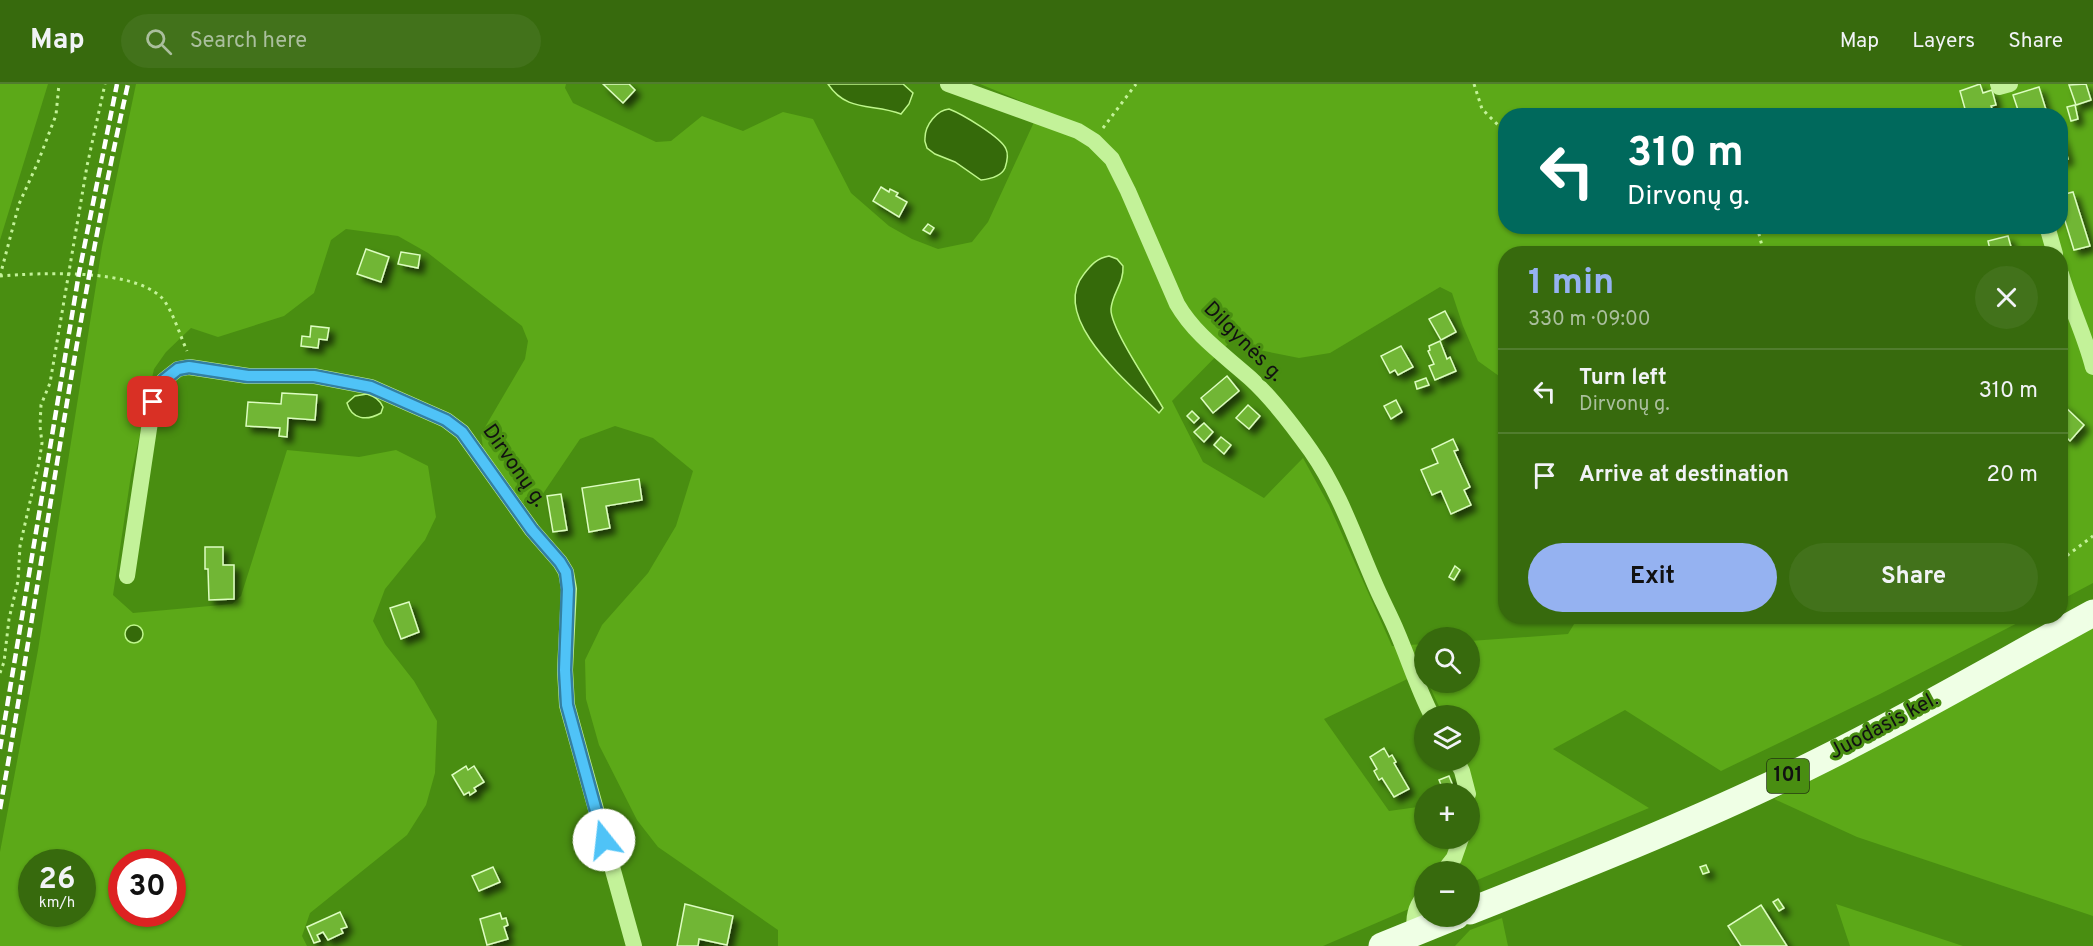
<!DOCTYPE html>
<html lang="en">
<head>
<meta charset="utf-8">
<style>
	body { margin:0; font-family:Overpass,sans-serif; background:#42721b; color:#f1f3f6; height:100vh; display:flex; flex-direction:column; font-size:22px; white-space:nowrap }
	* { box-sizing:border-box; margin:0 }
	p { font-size:20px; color:#aabf9d }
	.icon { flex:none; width:33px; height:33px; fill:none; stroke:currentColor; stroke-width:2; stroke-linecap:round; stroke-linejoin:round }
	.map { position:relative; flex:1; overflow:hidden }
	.drawer { position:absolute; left:1498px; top:162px; width:570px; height:378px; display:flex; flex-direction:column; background:#376a0d; border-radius:24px; box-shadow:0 2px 4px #0004 }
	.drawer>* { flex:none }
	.banner { position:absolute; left:1498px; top:24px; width:570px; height:126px; border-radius:24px; box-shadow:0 2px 4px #0004; background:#00695c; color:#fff; overflow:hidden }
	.tools { position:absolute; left:1414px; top:543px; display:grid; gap:12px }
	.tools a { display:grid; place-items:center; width:66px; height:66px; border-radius:50%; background:#376a0d; box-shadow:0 2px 4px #0004; font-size:30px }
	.speed { position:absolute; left:18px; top:765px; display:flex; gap:12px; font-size:30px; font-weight:700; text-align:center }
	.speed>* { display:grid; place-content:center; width:78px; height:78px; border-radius:50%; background:#376a0d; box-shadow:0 2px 4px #0004; line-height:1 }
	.speed small { font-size:15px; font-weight:400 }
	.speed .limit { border:9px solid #d22; background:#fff; color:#111 }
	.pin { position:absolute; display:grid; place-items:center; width:51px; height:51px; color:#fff; margin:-26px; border-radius:12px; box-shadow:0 3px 9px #0006 }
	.me { position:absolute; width:66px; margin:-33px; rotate:344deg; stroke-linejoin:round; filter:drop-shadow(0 0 4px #0008) }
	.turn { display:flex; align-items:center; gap:21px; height:126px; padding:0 30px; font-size:27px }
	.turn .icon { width:78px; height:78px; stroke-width:2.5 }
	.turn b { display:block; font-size:42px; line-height:51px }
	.round { display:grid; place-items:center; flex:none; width:63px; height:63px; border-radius:32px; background:#42721b }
	.overview { display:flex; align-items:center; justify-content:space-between; height:102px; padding:0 30px }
	h1 { font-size:36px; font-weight:700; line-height:45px; color:#95b2f1 }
	.primary-button { display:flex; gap:12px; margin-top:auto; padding:12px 30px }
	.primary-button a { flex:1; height:69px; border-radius:36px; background:#95b2f1; color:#111; font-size:24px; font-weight:700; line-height:69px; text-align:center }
	.primary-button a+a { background:#42721b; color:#f1f3f6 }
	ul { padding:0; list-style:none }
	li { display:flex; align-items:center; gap:18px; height:84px; padding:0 30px; border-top:2px solid #517d2e }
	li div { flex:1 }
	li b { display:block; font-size:22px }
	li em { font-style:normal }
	header { display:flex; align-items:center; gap:36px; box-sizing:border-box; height:84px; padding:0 30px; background:#376a0d; border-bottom:2px solid #517d2e }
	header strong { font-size:28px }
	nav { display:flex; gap:33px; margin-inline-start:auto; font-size:21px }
	.search { width:420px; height:54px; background:#42721b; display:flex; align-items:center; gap:15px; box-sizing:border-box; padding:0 21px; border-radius:33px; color:#aabf9d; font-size:22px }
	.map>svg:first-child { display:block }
</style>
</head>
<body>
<header>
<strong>Map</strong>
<div class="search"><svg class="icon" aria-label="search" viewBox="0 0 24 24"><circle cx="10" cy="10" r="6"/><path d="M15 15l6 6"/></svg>Search here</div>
<nav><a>Map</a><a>Layers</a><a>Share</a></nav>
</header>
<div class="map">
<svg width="2093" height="862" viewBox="0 0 2093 862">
	<defs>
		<filter id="shadow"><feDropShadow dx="5.5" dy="5.5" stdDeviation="3" flood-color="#0009"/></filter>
	</defs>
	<rect width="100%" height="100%" fill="#498e11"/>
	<g fill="#5ca918" fill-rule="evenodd">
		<polygon points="0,0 48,0 0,156"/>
		<path d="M136 0H566L565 4 573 19 656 58 671 57 702 32 743 47 783 28 813 35 851 109 889 142 912 155 938 165 972 158 988 138 1040 25 980 0H2093V499L2061 516V170H1506V297L1478 277 1463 242 1452 209 1440 203 1330 269 1299 274 1254 265 1234 254 1172 317 1203 378 1264 414 1303 374 1329 421 1392 562 1425 560V593L1422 588 1324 635 1389 727 1425 722V754H1470V710L1464 677 1470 676V632L1443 631 1428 599 1470 598V557L1568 550 1579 532 2029 533 1880 610 1721 687 1625 626 1553 665 1649 724 1470 799V788H1425V818L1323 862H778V846L658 763 637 736 599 661 586 615 585 576 602 541 648 489 676 442 693 387 653 354 615 342 580 355 536 420H524L484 370 481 350 525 275 528 257 522 242 428 169 398 152 346 145 331 156 314 209 284 232 218 253 191 244 166 268 154 285 131 391 113 511 133 529 232 520 241 512 287 366 359 373 396 366 428 382 436 433 425 456 385 505 373 537 385 560 414 597 437 637 435 689 426 721 407 751 310 829 302 852 307 862H0V768L38 566 102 163ZM1506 32H2061V142H1506ZM32 778H82V830H32ZM122 778H172V830H122Z"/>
		<polygon points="2093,544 2093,832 1857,753 1774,715"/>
		<polygon points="1836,820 1963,862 1850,862"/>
		<polygon points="1502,834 1508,862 1455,862 1470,846"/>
	</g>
	<g fill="#356a0a" stroke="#bef68b" stroke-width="1.5">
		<path d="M828 0H903L913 9 909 20 901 30C874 19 847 29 828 0Z"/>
		<path d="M949 25C962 30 1001 53 1006 65 1009 71 1007 78 1005 84 1001 93 990 95 981 96L955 78 935 70 927 64C926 60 924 57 925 54 925 41 937 26 949 25Z"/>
		<path d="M1109 172 1117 175 1123 182C1124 200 1112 209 1111 225 1110 244 1152 305 1163 324L1159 329C1130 300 1048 234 1084 190 1091 181 1097 174 1109 172Z"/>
		<path d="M367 310C375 313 379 315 383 323L381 329C367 337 352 336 347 319L355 312Z"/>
		<circle cx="134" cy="550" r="9"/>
	</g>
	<g fill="#71b634" stroke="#ddfdc1" stroke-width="1.5" filter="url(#shadow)">
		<polygon points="603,0 629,0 635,6 623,19"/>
		<polygon points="1980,0 1983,9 1992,6 1996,21 1991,22 1993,27 1978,32 1967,32 1960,7"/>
		<polygon points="2086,0 2091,16 2076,21 2069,1"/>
		<polygon points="2039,3 2047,29 2039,32 2020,32 2013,11"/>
		<polygon points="2075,21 2078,35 2071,37 2067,23"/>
		<polygon points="2061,51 2068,75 2061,77"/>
		<polygon points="881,103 889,108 890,105 898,109 896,112 907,118 899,133 873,117"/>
		<polygon points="2073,108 2090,162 2074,166 2061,124 2061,111"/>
		<polygon points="928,140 934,144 930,150 923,146"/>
		<polygon points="2008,152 2013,170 1991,170 1988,157"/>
		<polygon points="366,165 389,173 381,198 357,190"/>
		<polygon points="401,168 420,171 418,184 398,180"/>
		<polygon points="1445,227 1456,248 1441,256 1429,235"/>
		<polygon points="311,242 329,244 327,256 319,255 318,264 301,262 302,252 310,253"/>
		<polygon points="1440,257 1447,275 1450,273 1456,287 1435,296 1429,282 1434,280 1428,267 1430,266 1429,262"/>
		<polygon points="1401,262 1413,283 1398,291 1395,286 1390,289 1381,272"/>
		<polygon points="1227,292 1239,307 1213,329 1201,314"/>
		<polygon points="1426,294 1429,301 1417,305 1415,298"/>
		<polygon points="282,309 317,311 315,336 288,334 287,353 279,352 280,344 246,342 248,318 281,320"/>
		<polygon points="1396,316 1402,328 1391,335 1384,322"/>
		<polygon points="2062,320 2084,341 2070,357 2064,351 2061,354"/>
		<polygon points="1248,321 1260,332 1249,345 1236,334"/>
		<polygon points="1192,327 1199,334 1194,339 1187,332"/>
		<polygon points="1204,339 1213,348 1204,358 1194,348"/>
		<polygon points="1221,353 1231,361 1224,370 1214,361"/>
		<polygon points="1453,355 1458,366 1454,367 1470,403 1464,406 1471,421 1451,430 1441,407 1432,411 1421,386 1438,379 1432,365"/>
		<polygon points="639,395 642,416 606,422 610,444 589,448 582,404"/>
		<polygon points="561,410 567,446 553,448 547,412"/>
		<polygon points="205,463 223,463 223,481 234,481 234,515 209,516 208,485 205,485"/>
		<polygon points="1455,482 1460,486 1454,496 1449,493"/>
		<polygon points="409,518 419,548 401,555 390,524"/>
		<polygon points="1384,664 1389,673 1392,671 1396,678 1394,679 1409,705 1394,713 1382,694 1379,696 1374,687 1377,685 1370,673"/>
		<polygon points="466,682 468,686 474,682 484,698 474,704 476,707 470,711 469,708 464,711 452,691"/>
		<polygon points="1449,692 1455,707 1445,710 1439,696"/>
		<polygon points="1706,781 1709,788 1703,790 1700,783"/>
		<polygon points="493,783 500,798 479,807 472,792"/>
		<polygon points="1778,815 1784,824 1779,827 1773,818"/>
		<polygon points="685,820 733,832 727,861 699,855 698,862 677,862"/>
		<polygon points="1761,821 1787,862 1741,862 1728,842"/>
		<polygon points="340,828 347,843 341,845 343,849 328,856 323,848 317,851 320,857 314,859 307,843"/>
		<polygon points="500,829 502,835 506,834 508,841 504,843 508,855 487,861 480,835"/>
	</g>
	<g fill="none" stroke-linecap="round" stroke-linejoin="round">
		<g stroke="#c3f299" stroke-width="3" stroke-dasharray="3 4.5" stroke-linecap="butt">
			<polyline points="1474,0 1482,25 1506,49"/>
			<polyline points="1604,32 1656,28 1662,32"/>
			<polyline points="1103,44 1136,0"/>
			<polyline points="1757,142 1764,170"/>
			<path d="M0 192C41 189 130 184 161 213 171 222 181 254 187 267"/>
			<polyline points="0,192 19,120 38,78 56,31 59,0"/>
			<polyline points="2061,476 2093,452"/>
			<polyline points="0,589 4,578 9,535 18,497 20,462 39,378 42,359 40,342 41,321 50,299 87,82 105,0"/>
		</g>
		<g stroke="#c3f299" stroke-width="16">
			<path d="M948 0 1078 47 1094 57 1112 75 1128 107 1177 220C1195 251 1223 270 1250 294 1271 313 1294 343 1311 367 1339 407 1355 454 1374 498 1381 515 1390 531 1397 548 1409 576 1418 605 1432 632"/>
			<polyline points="1998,0 1999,3 2010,0"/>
			<polyline points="2047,142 2055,170"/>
			<path d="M2061 190C2070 222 2085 251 2093 283"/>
			<polyline points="127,492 153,318 158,304 164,296 178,285 189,283 248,292 314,292 371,303 446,336 462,348 532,446 560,478 566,488 569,505 565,586 567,621 634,862"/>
			<polyline points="1456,676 1462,687 1468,710"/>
			<polyline points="1443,788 1454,774 1461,754"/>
			<path d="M1415 849C1413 833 1415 824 1425 811"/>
		</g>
		<g stroke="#efffe5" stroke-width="27">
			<path d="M1470 827C1566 789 1662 751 1755 708 1871 655 1981 590 2093 529"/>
			<polyline points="1382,862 1456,832"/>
		</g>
		<g stroke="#fff" stroke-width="4.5" stroke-dasharray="10 4.5" stroke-linecap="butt">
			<polyline points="0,665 79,189 117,0"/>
			<path d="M0 725C43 483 74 239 128 0"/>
		</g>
	</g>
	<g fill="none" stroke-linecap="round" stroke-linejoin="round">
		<defs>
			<polyline id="route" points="153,318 158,304 164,296 178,285 189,283 248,292 314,292 371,303 446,336 462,348 532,446 560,478 566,488 568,505 565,586 567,621 604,756"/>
		</defs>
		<use href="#route" stroke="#337fa1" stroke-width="15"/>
		<use href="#route" stroke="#4fc3f7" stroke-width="10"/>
	</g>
	<g text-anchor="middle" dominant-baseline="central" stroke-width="6" stroke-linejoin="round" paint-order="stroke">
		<rect fill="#498e11" stroke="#223611" stroke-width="1.5" x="1767" y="675" width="42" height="34" rx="4.5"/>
		<g font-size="20" font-weight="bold" fill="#111">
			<text x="1788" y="692">101</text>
		</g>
		<g font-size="21" fill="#111" stroke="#498e11">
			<text transform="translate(1243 258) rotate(45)">Dilgynės g.</text>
			<text transform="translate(514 382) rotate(55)">Dirvonų g.</text>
			<text transform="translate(1884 642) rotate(-28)">Juodasis kel.</text>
		</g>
	</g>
</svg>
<div class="tools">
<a><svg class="icon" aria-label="search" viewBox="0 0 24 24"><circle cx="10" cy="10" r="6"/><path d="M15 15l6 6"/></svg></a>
<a><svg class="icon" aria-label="layers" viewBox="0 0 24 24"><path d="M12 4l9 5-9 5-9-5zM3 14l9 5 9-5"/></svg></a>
<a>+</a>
<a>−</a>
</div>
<div class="speed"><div>26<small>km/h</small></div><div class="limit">30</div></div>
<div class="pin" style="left:153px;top:318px;background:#d93025"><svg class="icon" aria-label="arrive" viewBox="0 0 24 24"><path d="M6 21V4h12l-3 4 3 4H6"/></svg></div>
<svg class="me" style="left:604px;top:756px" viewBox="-20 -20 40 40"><circle r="19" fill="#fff"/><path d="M0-13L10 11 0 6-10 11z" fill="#4fc3f7"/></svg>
<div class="banner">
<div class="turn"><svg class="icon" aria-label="left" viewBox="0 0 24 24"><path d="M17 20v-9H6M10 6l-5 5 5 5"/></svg><div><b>310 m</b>Dirvonų g.</div></div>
</div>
<section class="drawer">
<div class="overview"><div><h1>1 min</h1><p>330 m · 09:00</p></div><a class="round"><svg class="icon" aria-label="close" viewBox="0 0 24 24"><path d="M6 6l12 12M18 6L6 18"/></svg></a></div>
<ul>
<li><svg class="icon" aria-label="left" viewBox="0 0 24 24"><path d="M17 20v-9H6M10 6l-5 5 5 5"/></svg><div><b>Turn left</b><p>Dirvonų g.</p></div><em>310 m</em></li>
<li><svg class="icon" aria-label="arrive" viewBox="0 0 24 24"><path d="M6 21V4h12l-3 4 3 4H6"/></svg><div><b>Arrive at destination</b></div><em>20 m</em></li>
</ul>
<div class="primary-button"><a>Exit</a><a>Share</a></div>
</section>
</div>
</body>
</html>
